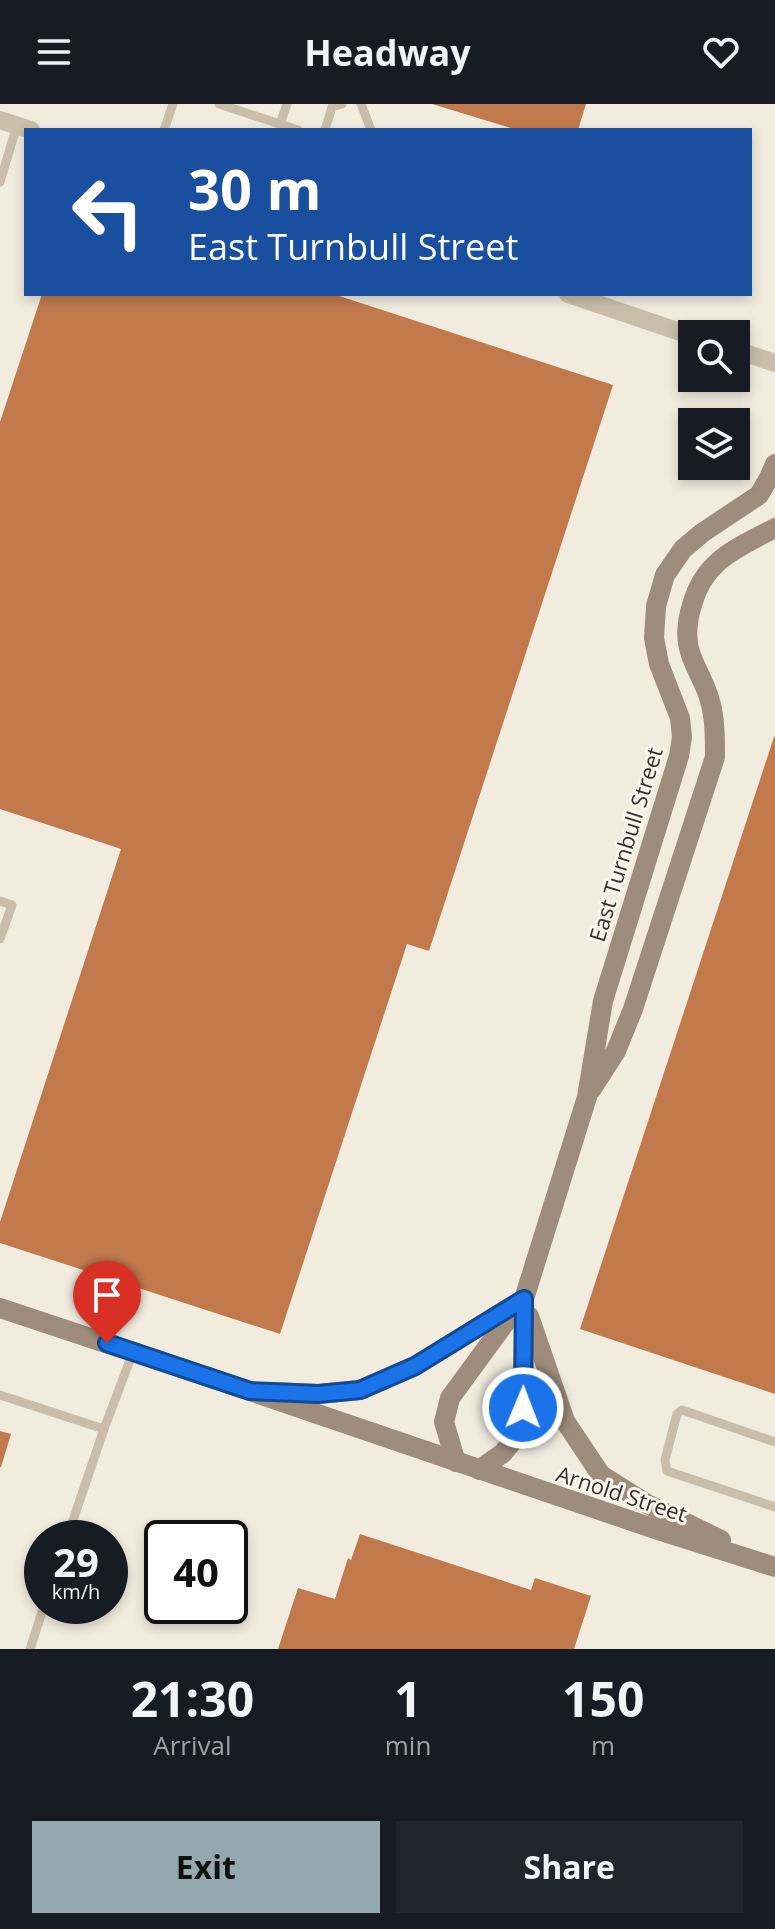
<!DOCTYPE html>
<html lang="en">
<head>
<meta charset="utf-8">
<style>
	body { margin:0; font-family:"Open Sans",sans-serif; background:#20242c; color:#f1f3f6; height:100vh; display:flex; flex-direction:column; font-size:30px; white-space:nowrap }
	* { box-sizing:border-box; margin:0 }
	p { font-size:26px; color:#9ea1a6 }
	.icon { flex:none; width:44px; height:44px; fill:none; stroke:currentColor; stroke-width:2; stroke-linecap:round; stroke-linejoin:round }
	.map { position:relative; height:1545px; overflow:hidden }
	.details { display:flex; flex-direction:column; background:#171b24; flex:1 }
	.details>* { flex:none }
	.hud { position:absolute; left:24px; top:24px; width:728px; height:168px; border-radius:0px; box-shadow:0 4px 12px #0003; background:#1a4fa0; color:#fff; overflow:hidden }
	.controls { position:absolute; left:678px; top:216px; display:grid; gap:16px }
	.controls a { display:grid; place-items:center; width:72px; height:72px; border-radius:0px; background:#171b24; box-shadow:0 4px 12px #0003; font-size:40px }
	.speed { position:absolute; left:24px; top:1416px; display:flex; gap:16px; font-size:40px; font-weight:700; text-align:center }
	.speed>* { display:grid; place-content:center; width:104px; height:104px; border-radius:50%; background:#171b24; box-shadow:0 4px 12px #0003; line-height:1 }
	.speed small { font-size:20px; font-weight:400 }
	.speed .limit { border:4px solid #111; border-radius:12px; background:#fff; color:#111 }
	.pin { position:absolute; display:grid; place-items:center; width:68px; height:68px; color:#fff; margin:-82px -34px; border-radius:50% 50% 50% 0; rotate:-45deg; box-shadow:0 0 8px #0007 }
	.pin .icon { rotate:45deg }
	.me { position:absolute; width:88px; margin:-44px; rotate:1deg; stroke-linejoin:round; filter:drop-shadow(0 0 6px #0008) }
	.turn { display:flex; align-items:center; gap:28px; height:168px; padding:0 32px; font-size:36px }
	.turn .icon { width:104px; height:104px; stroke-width:2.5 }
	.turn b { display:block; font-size:56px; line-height:68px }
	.eta { display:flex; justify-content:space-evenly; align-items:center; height:136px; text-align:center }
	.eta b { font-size:48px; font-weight:700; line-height:56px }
	.action { display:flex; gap:16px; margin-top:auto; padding:16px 32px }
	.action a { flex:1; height:92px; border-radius:0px; background:#93a8af; color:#111; font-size:32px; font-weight:700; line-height:92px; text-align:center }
	.action a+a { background:#20242c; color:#f1f3f6 }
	header { display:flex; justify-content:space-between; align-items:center; height:104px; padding:0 32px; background:#171b24; font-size:36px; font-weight:700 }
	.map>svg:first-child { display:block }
</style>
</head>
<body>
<header><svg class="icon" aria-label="menu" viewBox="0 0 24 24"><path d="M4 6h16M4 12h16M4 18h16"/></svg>Headway<svg class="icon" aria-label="heart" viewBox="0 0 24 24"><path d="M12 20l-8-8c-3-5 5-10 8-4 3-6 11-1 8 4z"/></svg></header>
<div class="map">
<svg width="775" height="1545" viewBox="0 0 775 1545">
	<rect width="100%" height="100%" fill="#f2ecdf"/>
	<g fill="#c27a4d">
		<polygon points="432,0 586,0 578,26 517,26"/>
		<polygon points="42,190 333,190 613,281 429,847 407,840 280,1230 0,1139 0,1118 121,745 0,705 0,318"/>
		<polygon points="774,633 775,633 775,1290 580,1225"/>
		<polygon points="0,1327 11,1330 1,1363 0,1363"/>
		<polygon points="360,1430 531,1486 535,1474 591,1492 574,1545 278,1545 298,1484 335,1495 348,1454 351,1456"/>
	</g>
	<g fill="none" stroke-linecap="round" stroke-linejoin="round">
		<g stroke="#cabeab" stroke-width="9">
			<polyline points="219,0 298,26"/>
			<polyline points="361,0 371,26"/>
			<polyline points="280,20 287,0"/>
			<polyline points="164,26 173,0"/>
			<polyline points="325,26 332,3 342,0"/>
			<polyline points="0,78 17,21"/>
			<polyline points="0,797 12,801 0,835"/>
			<polyline points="0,1291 104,1325 133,1248"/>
			<polyline points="775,1338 682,1306 677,1310 665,1356 667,1367 775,1403"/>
			<polyline points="67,1434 104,1325"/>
			<polyline points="30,1545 44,1502"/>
		</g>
		<g stroke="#cabeab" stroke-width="18">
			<polyline points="0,16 31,26"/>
			<polyline points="568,190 692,232"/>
			<polyline points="736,246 775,259"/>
		</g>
		<g stroke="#9e8d7c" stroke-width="20">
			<path d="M591 986 616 947 633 905 715 653C715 634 715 614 710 597 706 581 696 566 691 551 685 535 687 517 692 501 704 456 737 444 775 424"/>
			<polyline points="0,1204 250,1287 658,1426 775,1463"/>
			<polyline points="529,1212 565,1317 601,1371 647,1400 721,1436"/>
			<polyline points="272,1288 318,1290 360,1286 415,1262 524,1195"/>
			<polyline points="456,1358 444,1318 450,1294 516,1204"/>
			<polyline points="479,1366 503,1349 519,1329 523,1304 524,1195 587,993 603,897 679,652 682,633 680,614 659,560 654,534 656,502 665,471 683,445 702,429 759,391 769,374 775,360"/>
		</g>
	</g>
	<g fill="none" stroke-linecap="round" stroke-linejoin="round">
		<defs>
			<polyline id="route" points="107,1239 250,1287 318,1290 360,1286 415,1262 524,1195 523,1304"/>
		</defs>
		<use href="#route" stroke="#114b97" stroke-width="20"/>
		<use href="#route" stroke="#1a73e8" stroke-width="14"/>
	</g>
	<g text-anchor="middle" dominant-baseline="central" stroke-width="6" stroke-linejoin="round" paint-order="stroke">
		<g font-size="22" fill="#38302a" stroke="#faf5ec">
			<text transform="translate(625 740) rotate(-73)">East Turnbull Street</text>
			<text transform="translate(622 1389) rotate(18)">Arnold Street</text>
		</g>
	</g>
</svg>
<div class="controls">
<a><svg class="icon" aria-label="search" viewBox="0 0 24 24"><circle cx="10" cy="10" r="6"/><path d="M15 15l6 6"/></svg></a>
<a><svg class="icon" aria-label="layers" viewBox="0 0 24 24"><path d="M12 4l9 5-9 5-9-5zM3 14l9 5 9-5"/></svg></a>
</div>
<div class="speed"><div>29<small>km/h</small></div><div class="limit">40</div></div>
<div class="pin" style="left:107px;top:1239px;background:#d93025"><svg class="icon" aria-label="arrive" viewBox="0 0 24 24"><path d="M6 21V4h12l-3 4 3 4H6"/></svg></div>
<svg class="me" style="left:523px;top:1304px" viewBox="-20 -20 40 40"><circle r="17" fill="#1a73e8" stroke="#fff" stroke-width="3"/><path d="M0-11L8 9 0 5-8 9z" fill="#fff"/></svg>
<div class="hud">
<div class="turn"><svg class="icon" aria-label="left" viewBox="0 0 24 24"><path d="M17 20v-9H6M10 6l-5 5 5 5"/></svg><div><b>30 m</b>East Turnbull Street</div></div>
</div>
</div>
<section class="details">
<div class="eta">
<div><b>21:30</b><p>Arrival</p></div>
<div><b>1</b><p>min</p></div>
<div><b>150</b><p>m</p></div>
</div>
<div class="action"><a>Exit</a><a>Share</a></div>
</section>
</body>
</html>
